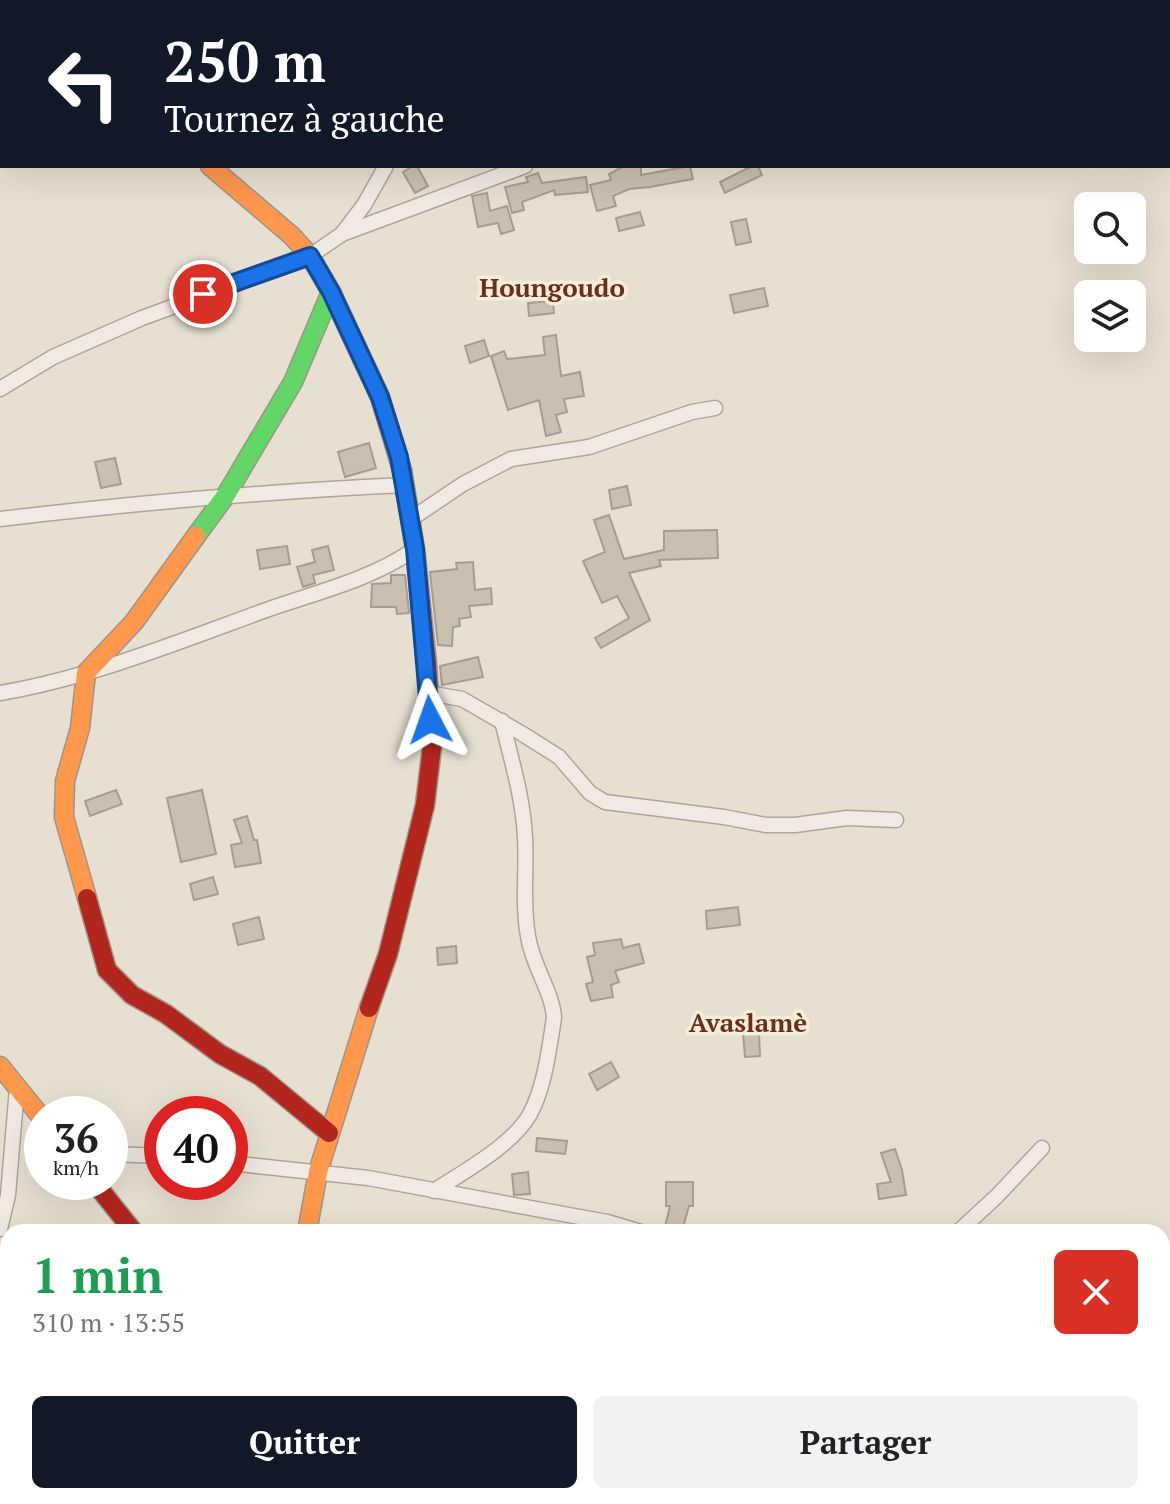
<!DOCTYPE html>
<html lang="fr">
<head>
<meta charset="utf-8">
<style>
	body { margin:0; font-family:"PT Serif",serif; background:#f2f2f2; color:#202124; height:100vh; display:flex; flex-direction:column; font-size:30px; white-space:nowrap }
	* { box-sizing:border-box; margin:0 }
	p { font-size:26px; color:#757577 }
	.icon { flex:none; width:44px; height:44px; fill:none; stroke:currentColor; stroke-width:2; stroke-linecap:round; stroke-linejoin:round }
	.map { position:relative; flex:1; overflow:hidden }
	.panel { position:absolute; left:0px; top:1224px; width:1170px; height:280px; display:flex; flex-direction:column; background:#fff; border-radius:24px 24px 0 0; box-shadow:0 8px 32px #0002 }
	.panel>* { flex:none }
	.top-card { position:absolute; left:0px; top:0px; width:1170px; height:168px; box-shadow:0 8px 32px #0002; background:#111827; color:#fff; overflow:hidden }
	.buttons { position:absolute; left:1074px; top:192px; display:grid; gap:16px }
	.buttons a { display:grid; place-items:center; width:72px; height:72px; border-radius:12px; background:#fff; box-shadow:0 8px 32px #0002; font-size:40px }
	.speed { position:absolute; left:24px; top:1096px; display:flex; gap:16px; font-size:40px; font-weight:700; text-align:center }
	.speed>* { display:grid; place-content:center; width:104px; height:104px; border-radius:50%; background:#fff; box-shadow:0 8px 32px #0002; line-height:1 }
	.speed small { font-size:20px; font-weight:400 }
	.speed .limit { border:12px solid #d22; background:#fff; color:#111 }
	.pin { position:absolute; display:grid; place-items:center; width:68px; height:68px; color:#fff; margin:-34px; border:4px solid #fff; border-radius:50%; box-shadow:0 2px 8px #0007 }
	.me { position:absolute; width:88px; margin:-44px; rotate:356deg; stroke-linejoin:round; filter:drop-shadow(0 0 6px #0008) }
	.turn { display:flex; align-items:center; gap:28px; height:168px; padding:0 32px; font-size:36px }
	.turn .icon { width:104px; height:104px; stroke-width:2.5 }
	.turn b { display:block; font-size:56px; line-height:68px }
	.round { display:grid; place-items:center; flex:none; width:84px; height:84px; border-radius:12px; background:#f2f2f2 }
	.overview { display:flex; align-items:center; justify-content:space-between; height:136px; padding:0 32px }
	h1 { font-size:48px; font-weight:800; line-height:60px; color:#1e9e55 }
	.button { display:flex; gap:16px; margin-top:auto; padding:16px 32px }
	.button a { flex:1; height:92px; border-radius:12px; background:#111827; color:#fff; font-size:32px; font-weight:800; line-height:92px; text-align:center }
	.button a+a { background:#f2f2f2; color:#202124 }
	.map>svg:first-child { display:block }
</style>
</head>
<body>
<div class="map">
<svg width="1170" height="1504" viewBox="0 0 1170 1504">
	<rect width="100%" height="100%" fill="#e7e0d1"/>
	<g fill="#cbbfb2" stroke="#a89c90" stroke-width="2">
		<polygon points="413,166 417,166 428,186 415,193 403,172"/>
		<polygon points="624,166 641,166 641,175 690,166 693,179 650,187 629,189 613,196 616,206 597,211 590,185 611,180 609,174"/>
		<polygon points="752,166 758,166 762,175 725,193 720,182"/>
		<polygon points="538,173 542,183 586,177 588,192 555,195 554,190 522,202 524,210 512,213 505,187 528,182 526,177"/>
		<polygon points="487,193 490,211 507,206 514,230 501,234 498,223 478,227 472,196"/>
		<polygon points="640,212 644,225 619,231 616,218"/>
		<polygon points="746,219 751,242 736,245 731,222"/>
		<polygon points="764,288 768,306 734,313 730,295"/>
		<polygon points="553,301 554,313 529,316 528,303"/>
		<polygon points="556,335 561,376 580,372 584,396 564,399 567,412 556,415 561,432 546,436 539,400 508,410 491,356 504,351 507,359 545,355 543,337"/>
		<polygon points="484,340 489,356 470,363 465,346"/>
		<polygon points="369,443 376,468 345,477 338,452"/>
		<polygon points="115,458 121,484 101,488 95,462"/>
		<polygon points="627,486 631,505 612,509 609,490"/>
		<polygon points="609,515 624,559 664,550 664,531 717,530 718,558 659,560 661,566 629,573 650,620 601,648 595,638 629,618 617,596 602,603 583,561 605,552 594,520"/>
		<polygon points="287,546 290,564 260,569 257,550"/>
		<polygon points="328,546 334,570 313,575 315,583 303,587 297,567 315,562 312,550"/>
		<polygon points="473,562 475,590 491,588 492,604 469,606 471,617 459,619 460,626 453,627 452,646 438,645 430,572 457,569 456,563"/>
		<polygon points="391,575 405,575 409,613 397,614 396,607 371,607 372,584 391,583"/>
		<polygon points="478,657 483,677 442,685 440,666"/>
		<polygon points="116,790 122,804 90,816 85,801"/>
		<polygon points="202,790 216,854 181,862 167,798"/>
		<polygon points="247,816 254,840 257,840 261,863 235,867 231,845 242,843 234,820"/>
		<polygon points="213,877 218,894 194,900 190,884"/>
		<polygon points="738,907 740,925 707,929 706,911"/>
		<polygon points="259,917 264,939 238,945 233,924"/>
		<polygon points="621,939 623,948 639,944 644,963 615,971 619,982 611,985 613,997 591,1001 586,984 593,982 587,957 595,955 593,943"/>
		<polygon points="456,946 457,963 438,965 437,948"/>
		<polygon points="759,1032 760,1056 745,1057 743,1033"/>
		<polygon points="611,1062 619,1077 597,1090 589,1074"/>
		<polygon points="537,1138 567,1141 565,1154 536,1151"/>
		<polygon points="895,1149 902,1170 906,1195 879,1199 877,1184 891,1182 881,1153"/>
		<polygon points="528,1172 530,1194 514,1195 512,1174"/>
		<polygon points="666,1182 693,1182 693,1206 689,1206 682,1231 665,1227 670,1206 666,1206"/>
	</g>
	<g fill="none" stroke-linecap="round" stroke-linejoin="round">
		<defs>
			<g id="street">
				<polyline points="106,0 106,2"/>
				<polyline points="586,0 586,2"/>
				<polyline points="459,2 460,0"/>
				<polyline points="0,78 2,78"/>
				<polyline points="342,234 364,205 386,166"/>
				<polyline points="0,389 53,357 142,318 310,256 342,234 525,166"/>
				<path d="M0 519C135 503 270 491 406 485"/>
				<polyline points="411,519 463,484 511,459 589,447 692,412 715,408"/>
				<path d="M0 693C93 677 181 641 269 609 318 592 372 579 415 549"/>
				<polyline points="428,693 462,699 521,733 559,757 590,793 605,802 724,817 766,825 795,825 847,818 896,820"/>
				<polyline points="110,1154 162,1156"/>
				<polyline points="230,1163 368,1178 607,1222 641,1232"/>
				<path d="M434 1191C463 1172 513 1145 530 1114 545 1086 549 1049 554 1018 553 993 532 965 528 936 522 904 527 869 525 837 523 797 511 759 502 721"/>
				<polyline points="0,1229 8,1195 17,1088"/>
				<polyline points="958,1232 997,1196 1042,1148"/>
				<polyline points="1162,1259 1170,1261"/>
				<polyline points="1162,1449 1170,1444"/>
				<polyline points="896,1496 900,1504"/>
				<polyline points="247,1504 248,1496"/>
				<polyline points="543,1504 572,1496"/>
				<polyline points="1075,1504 1087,1496"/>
			</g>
			<polyline id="fast" points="196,536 226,495 293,382 331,292"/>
			<g id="slow">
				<polyline points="210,166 292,236 310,256 331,292 380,397 402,470"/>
				<polyline points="87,898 64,817 65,781 80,728 86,673 134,622 196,536"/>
				<polyline points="0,1066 42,1118"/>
				<polyline points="307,1232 318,1172 369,1008"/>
			</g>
			<g id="jam">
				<polyline points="87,898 107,970 132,995 166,1014 220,1054 260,1076 329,1133"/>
				<polyline points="369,1008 388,954 425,805 432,747 427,664 415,549 402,470"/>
				<polyline points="94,1182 134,1232"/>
				<polyline points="349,1496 356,1504"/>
			</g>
		</defs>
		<use href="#street" stroke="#ada599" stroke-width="17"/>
		<use href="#fast" stroke="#9c958a" stroke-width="21"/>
		<use href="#slow" stroke="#9c958a" stroke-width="21"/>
		<use href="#jam" stroke="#9c958a" stroke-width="21"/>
		<use href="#street" stroke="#efebe3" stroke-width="14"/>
		<use href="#fast" stroke="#63d668" stroke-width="18"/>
		<use href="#slow" stroke="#ff974d" stroke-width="18"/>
		<use href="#jam" stroke="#b3261e" stroke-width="18"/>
	</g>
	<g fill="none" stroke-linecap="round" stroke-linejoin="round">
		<defs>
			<polyline id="route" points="203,294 310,256 331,292 380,397 399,457 415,549 430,720"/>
		</defs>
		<use href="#route" stroke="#114b97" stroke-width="20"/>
		<use href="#route" stroke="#1a73e8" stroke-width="14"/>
	</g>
	<g text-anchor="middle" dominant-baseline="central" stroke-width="7" stroke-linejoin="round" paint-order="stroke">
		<g font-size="26" font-weight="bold" fill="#6b2e1e" stroke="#f7eed8">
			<text x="552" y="287">Houngoudo</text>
			<text x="748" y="1022">Avaslamè</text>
		</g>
	</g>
</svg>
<div class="buttons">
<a><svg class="icon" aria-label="search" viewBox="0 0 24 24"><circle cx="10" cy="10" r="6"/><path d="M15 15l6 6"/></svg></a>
<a><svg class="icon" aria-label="layers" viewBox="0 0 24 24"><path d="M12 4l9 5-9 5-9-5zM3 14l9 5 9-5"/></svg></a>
</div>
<div class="speed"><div>36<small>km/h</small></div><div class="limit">40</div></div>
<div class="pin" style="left:203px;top:294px;background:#d93025"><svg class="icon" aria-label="arrive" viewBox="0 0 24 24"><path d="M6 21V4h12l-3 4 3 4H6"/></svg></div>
<svg class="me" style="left:430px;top:720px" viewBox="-20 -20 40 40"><path d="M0-17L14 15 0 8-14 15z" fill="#1a73e8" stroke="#fff" stroke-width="4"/></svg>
<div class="top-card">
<div class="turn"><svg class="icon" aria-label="left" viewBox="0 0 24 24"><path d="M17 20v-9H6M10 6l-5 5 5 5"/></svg><div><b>250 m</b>Tournez à gauche</div></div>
</div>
<section class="panel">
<div class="overview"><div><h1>1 min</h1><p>310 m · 13:55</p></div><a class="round" style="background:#d93025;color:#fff"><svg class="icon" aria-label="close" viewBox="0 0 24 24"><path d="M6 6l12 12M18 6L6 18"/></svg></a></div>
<div class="button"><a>Quitter</a><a>Partager</a></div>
</section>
</div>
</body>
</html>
